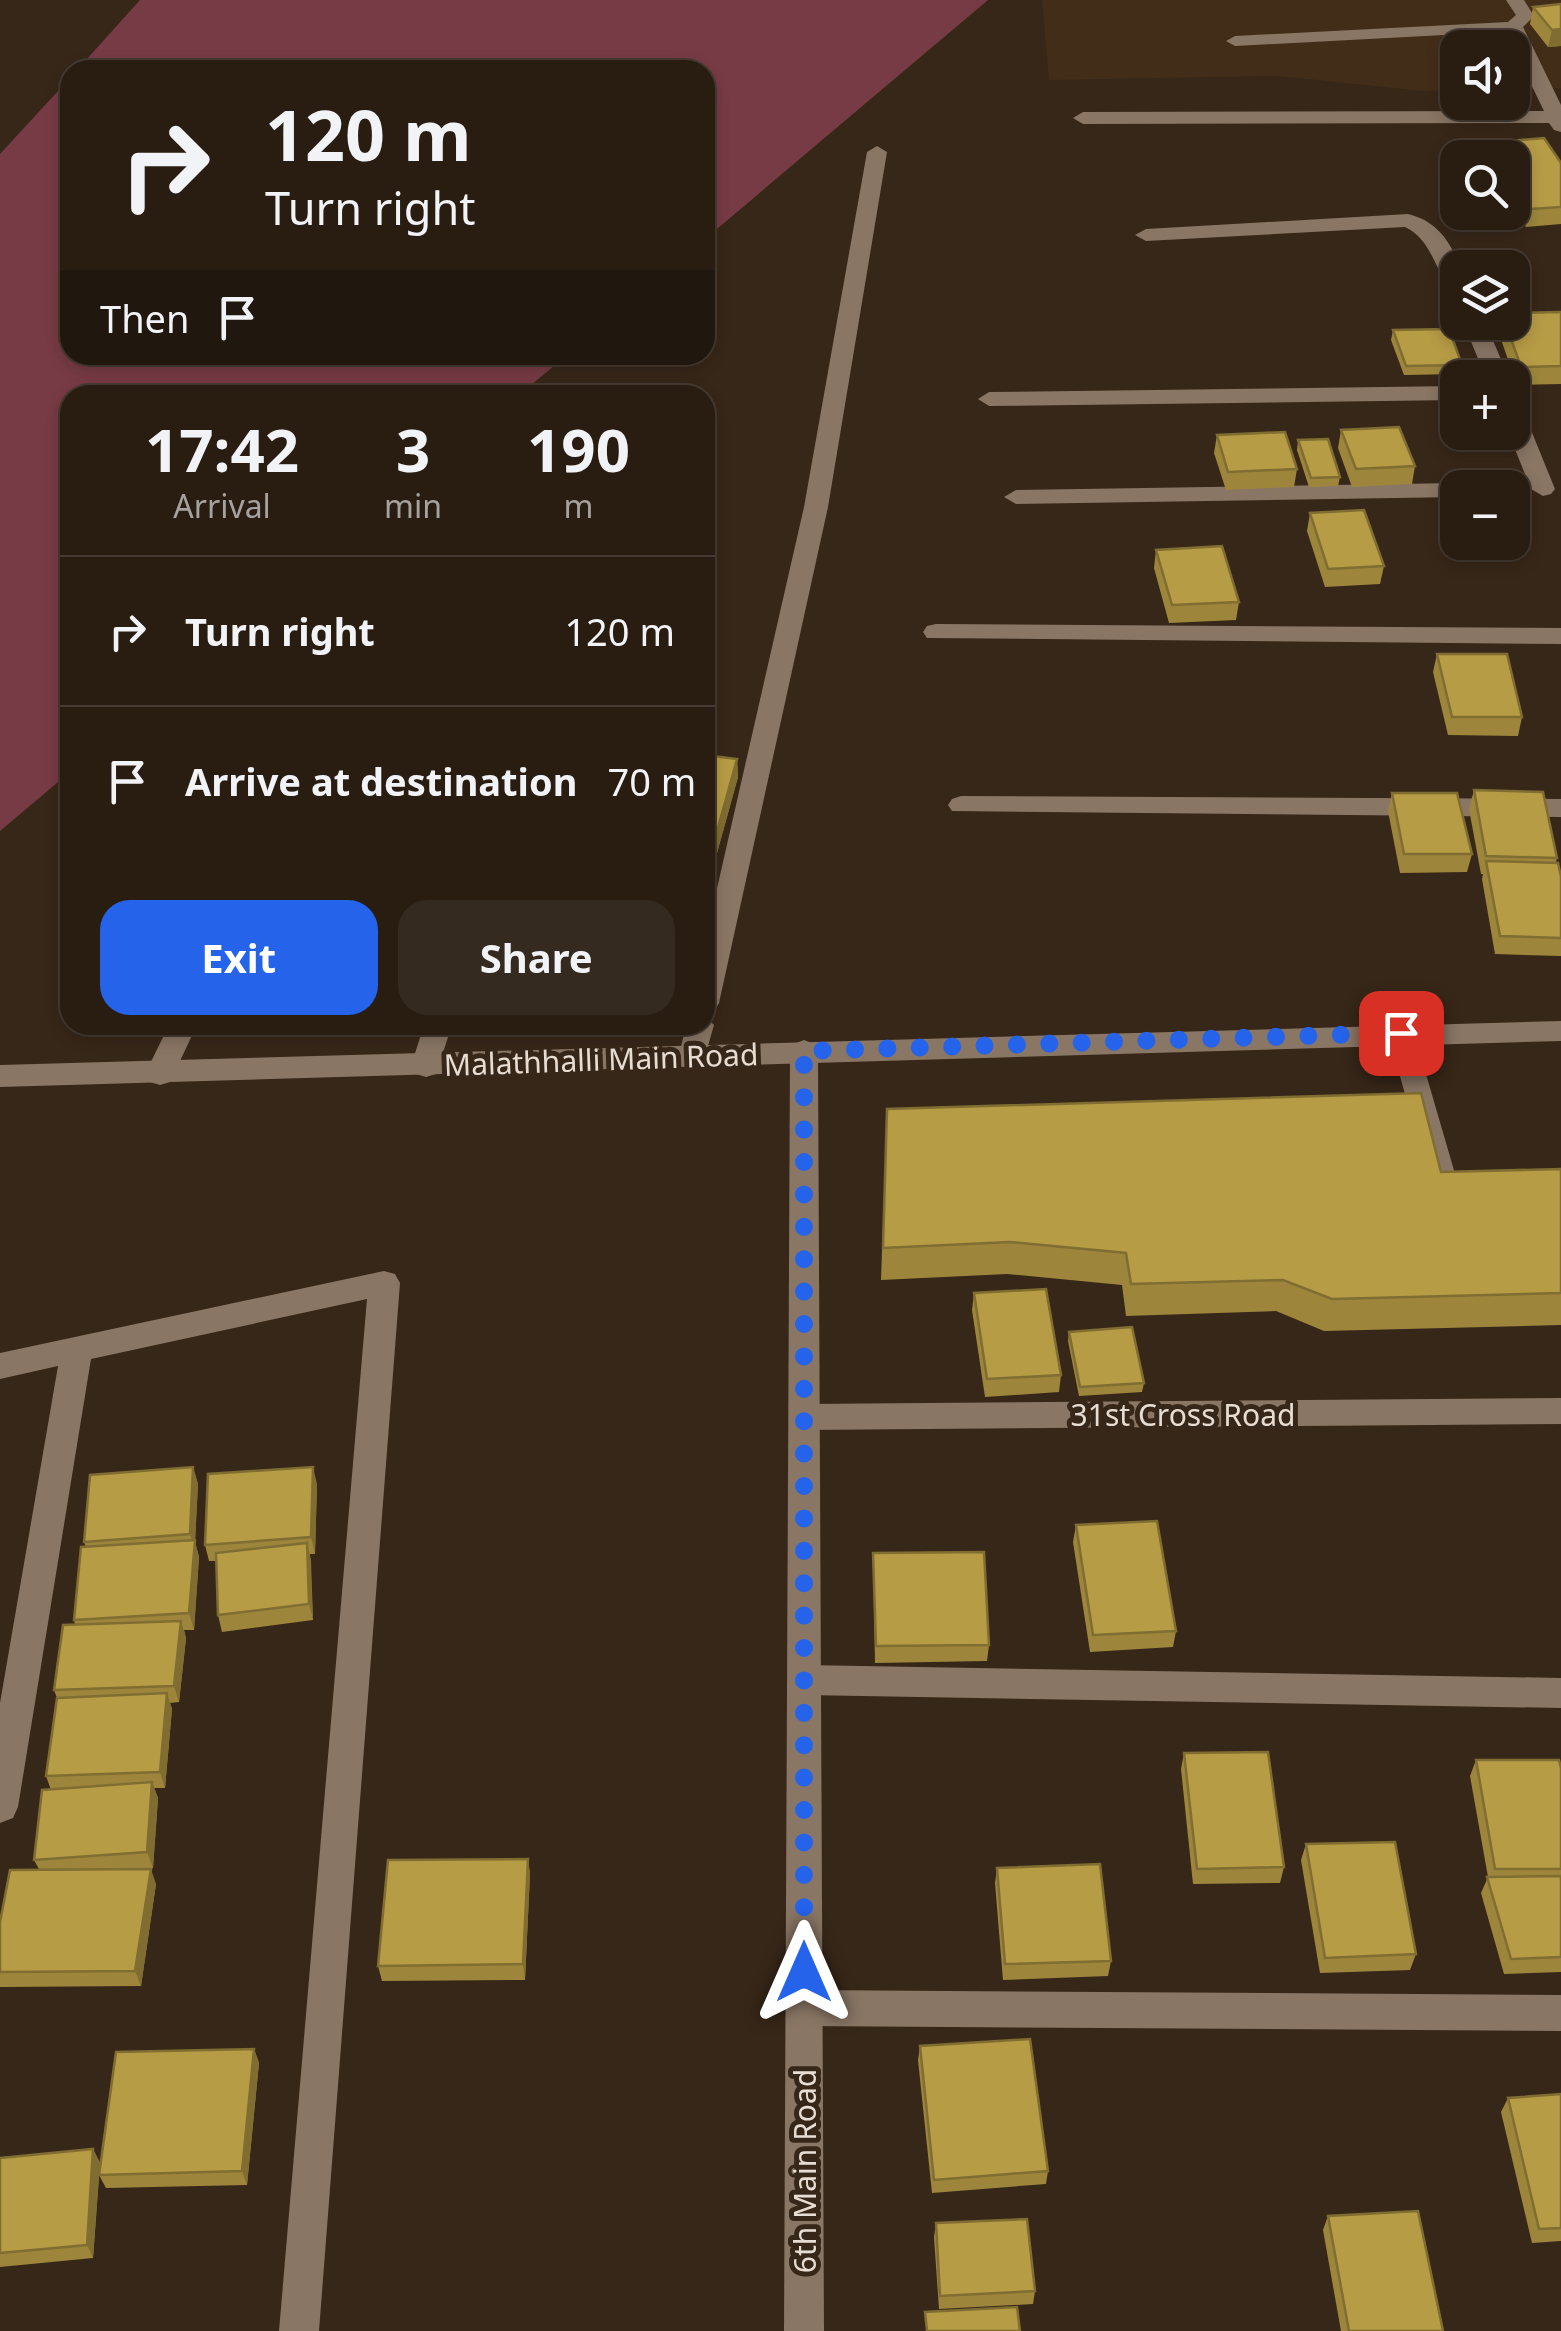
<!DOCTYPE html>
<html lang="en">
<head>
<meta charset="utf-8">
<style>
	body { margin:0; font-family:"Noto Sans",sans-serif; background:#352a20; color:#f1f3f6; height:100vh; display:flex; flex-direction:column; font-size:38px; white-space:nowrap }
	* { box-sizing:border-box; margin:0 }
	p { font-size:32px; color:#a5a29f }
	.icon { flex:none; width:55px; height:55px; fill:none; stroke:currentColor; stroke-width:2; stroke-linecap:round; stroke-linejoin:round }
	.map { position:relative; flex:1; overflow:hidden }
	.panel { position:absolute; left:60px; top:385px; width:655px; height:650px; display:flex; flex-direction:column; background:#291d12; border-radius:30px; box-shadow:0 5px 15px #0003,0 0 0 2px #453b32 }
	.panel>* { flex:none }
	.top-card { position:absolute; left:60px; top:60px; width:655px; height:305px; border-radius:30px; box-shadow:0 5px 15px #0003,0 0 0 2px #453b32; background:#291d12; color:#f1f3f6; overflow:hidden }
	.buttons { position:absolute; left:1440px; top:30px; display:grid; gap:20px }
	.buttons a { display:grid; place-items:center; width:90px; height:90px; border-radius:20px; background:#291d12; box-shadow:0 5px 15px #0003,0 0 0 2px #453b32; font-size:50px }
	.pin { position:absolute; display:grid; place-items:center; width:85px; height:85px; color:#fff; margin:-42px; border-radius:20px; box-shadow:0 5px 15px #0006 }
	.me { position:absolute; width:110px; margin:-55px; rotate:0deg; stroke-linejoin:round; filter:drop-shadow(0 0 8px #0008) }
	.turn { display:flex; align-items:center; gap:35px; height:210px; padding:0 40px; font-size:45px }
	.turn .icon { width:130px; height:130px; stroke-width:2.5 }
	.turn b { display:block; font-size:70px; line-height:85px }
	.then { display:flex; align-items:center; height:95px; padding:0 40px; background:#0003; gap:20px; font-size:38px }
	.eta { display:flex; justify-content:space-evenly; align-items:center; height:170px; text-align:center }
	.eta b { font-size:60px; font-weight:700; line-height:70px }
	.button { display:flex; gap:20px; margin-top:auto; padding:20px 40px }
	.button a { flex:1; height:115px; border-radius:30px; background:#2563eb; color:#fff; font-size:40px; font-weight:700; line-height:115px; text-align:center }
	.button a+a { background:#352a20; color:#f1f3f6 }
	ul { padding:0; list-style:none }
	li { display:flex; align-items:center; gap:30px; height:150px; padding:0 40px; border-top:2px solid #453b32 }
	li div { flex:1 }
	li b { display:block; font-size:38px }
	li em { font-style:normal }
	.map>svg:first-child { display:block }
</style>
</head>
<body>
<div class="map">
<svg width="1561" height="2331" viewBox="0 0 1561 2331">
	<rect width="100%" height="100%" fill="#372718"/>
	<polygon fill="#422d18" points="1042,0 1561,0 1561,88 1513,89 1512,48 1458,48 1457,90 1423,91 1278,76 1049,80"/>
	<g fill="#773b45">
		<polygon points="140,0 988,0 705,239 705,70 77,70"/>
		<polygon points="70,78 70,355 567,355 519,395 70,395 70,772 0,831 0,154"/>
	</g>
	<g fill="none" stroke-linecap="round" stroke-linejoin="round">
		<g fill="#897665" fill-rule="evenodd">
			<polygon points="1506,0 1524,0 1534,16 1519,31 1235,46 1226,41 1235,36 1508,22 1516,15"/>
			<polygon points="1401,1023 1410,1026 1414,1033 1458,1184 1454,1191 1444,1194 1434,1191 1430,1184 1388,1033 1392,1026"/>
		</g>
		<g fill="#897665" fill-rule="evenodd">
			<polygon points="1513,21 1523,27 1561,105 1561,132 1554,130 1549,123 1083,124 1073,118 1083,112 1544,111 1503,27"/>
			<polygon points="877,146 887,152 828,507 719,1003 715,1010 705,1013 705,941 804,507 867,152"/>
			<path d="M1408 214C1437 221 1450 241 1461 268H1458V291C1436 284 1436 241 1405 227L1146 241 1135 235 1146 229Z"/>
			<polygon points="1463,322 1485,322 1509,378 1486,378"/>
			<polygon points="1458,386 1458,400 989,406 978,399 989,392"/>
			<polygon points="1512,406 1524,413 1555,489 1551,494 1543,496 1531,489 1508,432 1512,432"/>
			<polygon points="1458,483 1468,488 1458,488 1458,497 1016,504 1004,497 1016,490"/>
			<polygon points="936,624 1561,628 1561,644 927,638 923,632 927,626"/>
			<polygon points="961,796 1561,799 1561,817 952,811 948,805 952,799"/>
			<polygon points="705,1016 714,1025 703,1063 693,1067 683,1063 679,1056 686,1025 705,1025"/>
			<polygon points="169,1025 197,1025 170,1082 160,1085 150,1082 145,1074"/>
			<polygon points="424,1025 452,1025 436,1074 426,1077 416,1074 411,1066"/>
			<polygon points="384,1271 395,1274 400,1283 319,2331 279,2331 367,1299 91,1359 18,1807 13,1818 0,1823 0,1703 58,1366 0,1379 0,1353"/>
			<polygon points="1561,1398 1561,1424 805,1430 794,1426 789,1417 794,1408 805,1404"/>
			<polygon points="805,1665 1561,1678 1561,1708 805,1695 793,1691 788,1680 793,1669"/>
			<polygon points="805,1990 1561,1995 1561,2031 805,2026 792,2021 786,2008 792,1995"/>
		</g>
		<polygon fill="#897665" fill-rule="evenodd" points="804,1040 814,1044 818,1051 824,2331 784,2331 790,1051 794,1044"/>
		<polygon fill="#897665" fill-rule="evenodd" points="1561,1021 1561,1041 0,1087 0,1065"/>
	</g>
	<g fill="#9d863c">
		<polygon points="1561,4 1561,46 1548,47 1530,24 1533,7"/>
		<polygon points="1488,143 1561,163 1561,224 1526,227 1512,206 1512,158 1484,158"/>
		<polygon points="1561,312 1561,384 1517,385 1498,331 1500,322 1512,322"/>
		<polygon points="1393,330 1462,365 1460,374 1404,375 1391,340"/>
		<polygon points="1341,430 1415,466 1412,484 1352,487 1338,448"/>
		<polygon points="1217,435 1297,469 1294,487 1226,490 1214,453"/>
		<polygon points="1298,440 1340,477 1338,486 1309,487 1297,450"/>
		<polygon points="1310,513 1384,566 1380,584 1325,587 1307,531"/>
		<polygon points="1156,550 1239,602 1236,620 1169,623 1154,568"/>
		<polygon points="1437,654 1522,717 1518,736 1448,735 1433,672"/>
		<polygon points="705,755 737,759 738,777 717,853 705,852"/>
		<polygon points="1474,790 1557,858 1556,862 1561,877 1561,956 1495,954 1482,879 1483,874 1481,874 1469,809"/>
		<polygon points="1392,793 1472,854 1467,872 1400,873 1388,811"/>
		<polygon points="887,1109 1441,1172 1561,1169 1561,1325 1324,1331 1276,1311 1126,1316 1122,1285 1007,1274 881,1280"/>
		<polygon points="974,1293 1061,1375 1059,1392 985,1397 972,1310"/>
		<polygon points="1069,1332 1144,1383 1142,1392 1079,1396 1068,1341"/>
		<polygon points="193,1467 198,1484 195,1542 199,1557 194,1630 184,1630 186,1638 179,1702 170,1703 172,1709 165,1788 154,1788 158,1798 153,1868 142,1869 156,1884 141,1986 0,1987 0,1922 39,1869 34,1860 51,1790 46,1776 57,1698 54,1690 75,1625 74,1620 86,1547 84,1542"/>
		<polygon points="317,1484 315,1554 310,1554 313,1620 222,1632 218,1615 216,1561 209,1561 205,1545"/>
		<polygon points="1076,1525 1176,1631 1173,1647 1090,1652 1073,1542"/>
		<polygon points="873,1553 989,1645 987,1661 875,1663"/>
		<polygon points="1184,1753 1284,1867 1280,1883 1193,1884 1181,1769"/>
		<polygon points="1476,1760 1561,1768 1561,1972 1504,1974 1481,1893 1488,1877 1470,1776"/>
		<polygon points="1306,1844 1416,1954 1410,1970 1320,1973 1301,1860"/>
		<polygon points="528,1859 530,1874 525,1980 382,1981 378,1966"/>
		<polygon points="997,1868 1111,1961 1108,1976 1003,1980 995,1883"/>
		<polygon points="920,2046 1048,2171 1046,2184 932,2193 918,2060"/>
		<polygon points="254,2049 259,2063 247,2185 106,2188 99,2175"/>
		<polygon points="1561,2094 1561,2241 1532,2243 1501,2112 1508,2098"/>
		<polygon points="93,2149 100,2163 93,2258 0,2267 0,2158"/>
		<polygon points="1328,2216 1443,2331 1341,2331 1323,2230"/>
		<polygon points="936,2223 1035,2291 1033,2304 939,2309 934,2237"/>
	</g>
	<g fill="#806d31">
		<polygon points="1561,29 1561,46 1548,47 1552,30"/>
		<polygon points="737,759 738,777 717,853 716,835"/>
		<polygon points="193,1467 198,1484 195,1542 199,1557 194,1630 189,1613 194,1548 190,1534"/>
		<polygon points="313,1467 317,1484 315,1554 311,1537"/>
		<polygon points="307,1543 311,1560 313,1620 309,1604"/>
		<polygon points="181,1621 186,1638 179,1702 174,1686"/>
		<polygon points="167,1693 172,1709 165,1788 160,1772"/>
		<polygon points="152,1782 158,1798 153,1868 147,1852"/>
		<polygon points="528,1859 530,1874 525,1980 523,1964"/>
		<polygon points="151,1869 156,1884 141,1986 135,1971"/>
		<polygon points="254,2049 259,2063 247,2185 242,2171"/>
		<polygon points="93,2149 100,2163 93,2258 87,2245"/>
	</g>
	<g fill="#b79c46" stroke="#806d31" stroke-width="2.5">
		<polygon points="1561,4 1561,29 1552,30 1533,7"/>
		<polygon points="1544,138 1561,163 1561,207 1530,209 1512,182 1512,158 1497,158 1488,143"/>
		<polygon points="1561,312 1561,366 1521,367 1505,322 1512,322 1512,313"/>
		<polygon points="1449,329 1462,365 1406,366 1393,330"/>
		<polygon points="1399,427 1415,466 1356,469 1341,430"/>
		<polygon points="1285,432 1297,469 1228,472 1217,435"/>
		<polygon points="1328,439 1340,477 1311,478 1298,440"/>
		<polygon points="1364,510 1384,566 1328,569 1310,513"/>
		<polygon points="1222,546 1239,602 1172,605 1156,550"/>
		<polygon points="1437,654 1507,654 1522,717 1452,717"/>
		<polygon points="705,755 737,759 716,835 705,833"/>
		<polygon points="1474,790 1543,792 1557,858 1486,856"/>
		<polygon points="1392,793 1457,793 1472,854 1404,854"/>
		<polygon points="1486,861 1558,863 1561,877 1561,938 1500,936"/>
		<polygon points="1421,1093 1441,1172 1561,1169 1561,1293 1332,1299 1283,1280 1131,1284 1126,1253 1010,1242 883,1248 887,1109"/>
		<polygon points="1046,1289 1061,1375 987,1379 974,1293"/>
		<polygon points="1132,1327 1144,1383 1080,1387 1069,1332"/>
		<polygon points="193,1467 190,1534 84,1542 90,1475"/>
		<polygon points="313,1467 311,1537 205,1545 208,1474"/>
		<polygon points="1157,1521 1176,1631 1093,1635 1076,1525"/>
		<polygon points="195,1540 189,1613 74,1620 81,1547"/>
		<polygon points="307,1543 309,1604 218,1615 216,1553"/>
		<polygon points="984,1552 989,1645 876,1646 873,1553"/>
		<polygon points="181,1621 174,1686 54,1690 63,1625"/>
		<polygon points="167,1693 160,1772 46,1776 57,1698"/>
		<polygon points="1268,1752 1284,1867 1197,1869 1184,1753"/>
		<polygon points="1476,1760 1559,1760 1561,1768 1561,1869 1495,1869"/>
		<polygon points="152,1782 147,1852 34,1860 42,1790"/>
		<polygon points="1395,1842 1416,1954 1325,1958 1306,1844"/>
		<polygon points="528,1859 523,1964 378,1966 388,1860"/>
		<polygon points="1100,1864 1111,1961 1005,1964 997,1868"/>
		<polygon points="151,1869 135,1971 0,1972 0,1922 10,1870"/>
		<polygon points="1561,1876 1561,1957 1511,1959 1487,1877"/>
		<polygon points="1030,2039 1048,2171 934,2180 920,2046"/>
		<polygon points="254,2049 242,2171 99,2175 116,2052"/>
		<polygon points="1561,2094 1561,2228 1539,2229 1508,2098"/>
		<polygon points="93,2149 87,2245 0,2253 0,2158"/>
		<polygon points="1418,2211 1443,2331 1349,2331 1328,2216"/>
		<polygon points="1027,2219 1035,2291 940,2296 936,2223"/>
		<polygon points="1017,2307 1020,2331 927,2331 925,2312"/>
	</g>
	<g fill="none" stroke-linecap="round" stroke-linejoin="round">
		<polyline stroke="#2563eb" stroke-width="18" stroke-dasharray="0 32.4" points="804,1972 804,1051 1401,1033"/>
	</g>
	<g text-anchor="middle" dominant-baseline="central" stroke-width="10" stroke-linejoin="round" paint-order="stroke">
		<g font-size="30" fill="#e7ddd3" stroke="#372718">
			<text transform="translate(601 1059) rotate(-2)">Malathhalli Main Road</text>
			<text x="1183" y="1414">31st Cross Road</text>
			<text transform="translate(804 2171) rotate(-90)">6th Main Road</text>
		</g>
	</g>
</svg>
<div class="buttons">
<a><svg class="icon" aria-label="sound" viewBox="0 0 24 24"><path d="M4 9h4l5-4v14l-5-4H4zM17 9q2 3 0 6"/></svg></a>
<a><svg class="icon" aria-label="search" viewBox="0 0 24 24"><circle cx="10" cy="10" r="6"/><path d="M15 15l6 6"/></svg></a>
<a><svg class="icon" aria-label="layers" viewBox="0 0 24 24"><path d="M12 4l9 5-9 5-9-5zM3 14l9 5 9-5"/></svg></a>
<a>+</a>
<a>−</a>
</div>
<div class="pin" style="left:1401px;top:1033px;background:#d93025"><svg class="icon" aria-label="arrive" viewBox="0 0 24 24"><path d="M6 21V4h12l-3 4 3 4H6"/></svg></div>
<svg class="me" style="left:804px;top:1972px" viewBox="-20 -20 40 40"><path d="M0-17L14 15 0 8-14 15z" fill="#2563eb" stroke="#fff" stroke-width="4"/></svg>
<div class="top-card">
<div class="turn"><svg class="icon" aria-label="right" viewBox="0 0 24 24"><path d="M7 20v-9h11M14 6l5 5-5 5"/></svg><div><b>120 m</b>Turn right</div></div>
<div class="then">Then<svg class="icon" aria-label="arrive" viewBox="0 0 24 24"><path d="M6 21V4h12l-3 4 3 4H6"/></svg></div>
</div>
<section class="panel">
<div class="eta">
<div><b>17:42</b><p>Arrival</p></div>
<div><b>3</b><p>min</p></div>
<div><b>190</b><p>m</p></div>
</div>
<ul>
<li><svg class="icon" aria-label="right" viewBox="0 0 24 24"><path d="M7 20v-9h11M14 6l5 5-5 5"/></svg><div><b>Turn right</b></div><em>120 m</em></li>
<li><svg class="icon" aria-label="arrive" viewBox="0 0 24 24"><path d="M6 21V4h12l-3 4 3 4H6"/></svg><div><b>Arrive at destination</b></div><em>70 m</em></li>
</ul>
<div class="button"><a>Exit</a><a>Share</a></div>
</section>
</div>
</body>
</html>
